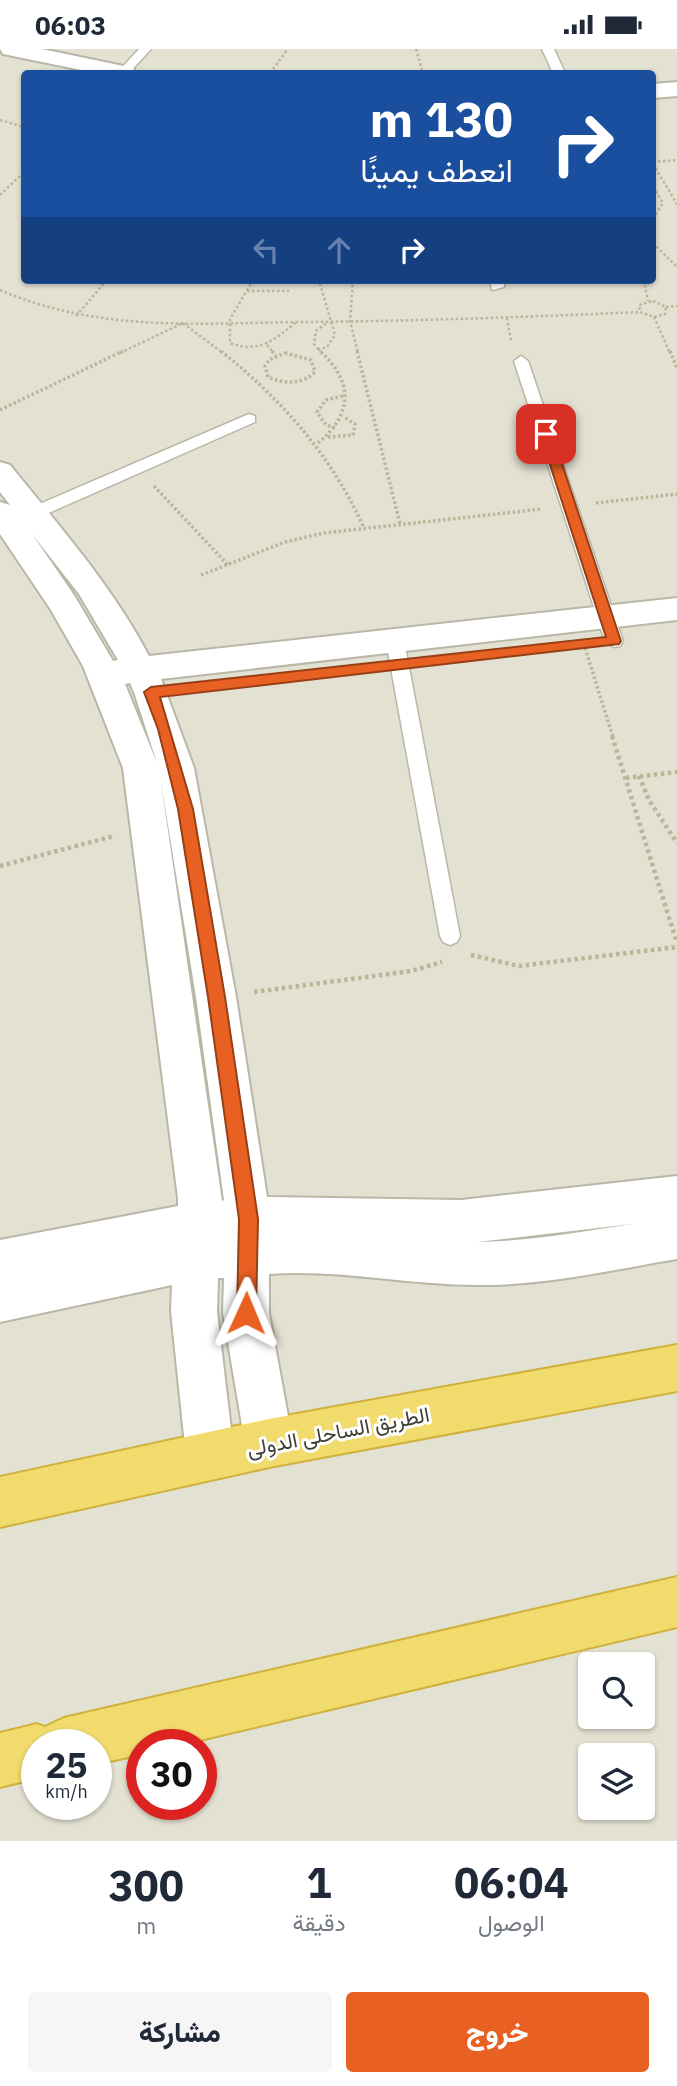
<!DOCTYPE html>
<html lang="ar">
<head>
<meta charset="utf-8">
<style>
	body { margin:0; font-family:"IBM Plex Sans",Vazirmatn,sans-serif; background:#f6f6f7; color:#1f2937; direction:rtl; height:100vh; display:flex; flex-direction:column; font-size:26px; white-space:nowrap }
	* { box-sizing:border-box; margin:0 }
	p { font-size:23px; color:#747a83 }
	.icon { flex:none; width:38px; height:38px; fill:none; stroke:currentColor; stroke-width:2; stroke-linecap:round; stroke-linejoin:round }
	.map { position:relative; height:1792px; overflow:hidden; direction:ltr }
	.side { display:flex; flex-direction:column; background:#fff; flex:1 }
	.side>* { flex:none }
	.top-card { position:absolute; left:21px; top:21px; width:635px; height:214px; border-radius:7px; box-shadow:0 2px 5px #0004; direction:rtl; background:#1a4fa0; color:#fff; overflow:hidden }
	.fabs { position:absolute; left:578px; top:1603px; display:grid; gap:14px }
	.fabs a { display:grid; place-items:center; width:77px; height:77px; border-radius:7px; background:#fff; box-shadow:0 2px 5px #0004; font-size:35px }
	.speed { position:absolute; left:21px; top:1680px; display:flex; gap:14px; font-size:35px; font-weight:700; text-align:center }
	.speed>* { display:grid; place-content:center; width:91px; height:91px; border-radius:50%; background:#fff; box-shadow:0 2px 5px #0004; line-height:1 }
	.speed small { font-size:18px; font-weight:400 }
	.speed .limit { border:10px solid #d22; background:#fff; color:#111 }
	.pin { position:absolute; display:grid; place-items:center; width:60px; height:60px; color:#fff; margin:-30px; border-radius:14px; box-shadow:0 4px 10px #0006 }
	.me { position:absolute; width:77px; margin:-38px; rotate:1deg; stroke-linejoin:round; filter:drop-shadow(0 0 5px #0008) }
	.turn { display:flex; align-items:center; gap:24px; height:147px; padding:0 28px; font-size:32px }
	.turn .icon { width:91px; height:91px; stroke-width:2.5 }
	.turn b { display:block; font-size:49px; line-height:60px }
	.lanes { display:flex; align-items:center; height:66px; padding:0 28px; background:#0003; justify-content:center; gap:35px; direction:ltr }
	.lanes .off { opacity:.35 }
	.eta { display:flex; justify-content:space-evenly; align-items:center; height:119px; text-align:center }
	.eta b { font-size:42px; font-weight:800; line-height:49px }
	.cta { display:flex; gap:14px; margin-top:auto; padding:14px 28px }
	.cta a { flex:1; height:80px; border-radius:7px; background:#e86122; color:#fff; font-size:28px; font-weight:800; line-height:80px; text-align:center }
	.cta a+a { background:#f6f6f7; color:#1f2937 }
	.status { display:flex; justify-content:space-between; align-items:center; height:49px; padding:0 35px; background:#fff; direction:ltr }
	.status svg { height:19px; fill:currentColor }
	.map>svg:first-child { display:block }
</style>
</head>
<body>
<div class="status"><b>06:03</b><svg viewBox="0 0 49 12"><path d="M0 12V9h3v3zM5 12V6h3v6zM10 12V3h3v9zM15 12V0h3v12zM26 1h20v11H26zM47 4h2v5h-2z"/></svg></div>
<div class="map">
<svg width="677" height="1792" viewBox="0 0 677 1792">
	<rect width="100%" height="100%" fill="#f0eee3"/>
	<path fill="#e3e1d2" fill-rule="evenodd" d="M0 0H677V1792H0ZM24 24H653V231H24ZM590 1615H642V1668H590ZM37 1696H96V1755H37ZM142 1696H201V1755H142ZM590 1706H642V1759H590Z"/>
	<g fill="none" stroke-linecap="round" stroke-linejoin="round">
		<defs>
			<g id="lane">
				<polygon points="139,0 151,0 129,24 117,24"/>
				<polygon points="542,0 554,0 565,24 553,24"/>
				<polygon points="490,231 504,231 504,238 492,241"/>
				<polygon points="521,307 528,312 623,592 620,597 614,598 605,592 514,312"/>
				<polygon points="249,365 255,367 255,373 26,474 14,474 12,470 14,466"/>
				<polygon points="395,586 404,592 460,887 457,893 450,896 443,893 440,887 386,592"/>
			</g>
			<g id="street">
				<polygon points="0,0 42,0 133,19 136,24 96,24 3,5"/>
				<polygon points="677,33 677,47 653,49 653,35"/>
				<path d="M0 413 10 416C60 478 112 537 149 607L677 549V571L161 630 194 719 236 948 267 1148 461 1151 677 1127V1210C611 1221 544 1237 476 1236 407 1236 339 1220 269 1225V1264L293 1394 286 1411 269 1418 252 1411 245 1394 223 1264 224 1229H218L217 1262 234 1406 227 1423 210 1430 193 1423 186 1406 171 1262 172 1236 0 1273V1191L178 1157V1149L123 719 83 617 51 561 0 485V453L10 456 0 443ZM32 485 79 545 118 611 113 612 74 546ZM130 634 134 643 157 714 125 635ZM160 727 196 948 224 1151 222 1152ZM632 1175C581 1183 530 1192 477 1193Z"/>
			</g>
			<g id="highway">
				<polygon points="677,1296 677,1342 269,1418 0,1478 0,1428 269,1370"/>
				<polygon points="677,1528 677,1578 179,1696 142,1696 142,1705 96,1715 96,1696 37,1696 37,1729 0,1738 0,1684 37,1675 45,1678 64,1669"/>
			</g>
		</defs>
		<use href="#lane" stroke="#bab7a7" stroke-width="3"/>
		<use href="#street" stroke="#bab7a7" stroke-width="4"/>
		<use href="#highway" stroke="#cfb23e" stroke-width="4"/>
		<g stroke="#bbb599" stroke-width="2.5" stroke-dasharray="2.5 2.5" stroke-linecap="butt">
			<polyline points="416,0 423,24"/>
			<polyline points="270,24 288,0"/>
			<polyline points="0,71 24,78"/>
			<polyline points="653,113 677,111"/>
			<polyline points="653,115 677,155"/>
			<polyline points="653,138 663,154 653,169"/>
			<polyline points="0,146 24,123"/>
			<polyline points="653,194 677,218"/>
			<path d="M253 231 230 270V294C258 305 275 291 296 273"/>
			<polyline points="353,231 350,272 358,304"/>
			<polyline points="644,231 648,252"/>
			<path d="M0 241C101 284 198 274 304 273 416 272 528 268 640 263"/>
			<polyline points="247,242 289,242"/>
			<polygon points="653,252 666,258 665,265 654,268 640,263 639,256"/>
			<polyline points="666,258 677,257"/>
			<polyline points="76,267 107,231"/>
			<polyline points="654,268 670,304"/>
			<polyline points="507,269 511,292"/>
			<polyline points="267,296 274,304"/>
			<polyline points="318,301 327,298 335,286 319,231"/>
			<polyline points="120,304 183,274 223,304"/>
			<polyline points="322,304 314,295 316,282 328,273"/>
		</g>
		<g stroke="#bbb599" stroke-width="3.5" stroke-dasharray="2.5 2.5" stroke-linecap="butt">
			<path d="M221 302C283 352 331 406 364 479"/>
			<polyline points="272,302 276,307"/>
			<polyline points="357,302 400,475"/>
			<polyline points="670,302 677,319"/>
			<path d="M285 304 311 311 315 323C302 336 283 335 268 328L265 317 269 311Z"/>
			<polyline points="0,361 123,302"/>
			<polyline points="335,379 326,376 317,363 326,351 346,346"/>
			<polyline points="328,388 353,386 355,375 344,368"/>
			<path d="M318 394C353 365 354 333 320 302"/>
			<polyline points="154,437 228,516"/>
			<polyline points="596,454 677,445"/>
			<polyline points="201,526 285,493 324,484 542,460"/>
			<polyline points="585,599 613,688"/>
		</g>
		<g stroke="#bbb599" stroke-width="4.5" stroke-dasharray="3.5 3.5" stroke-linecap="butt">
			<polyline points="612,687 677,894"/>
			<polyline points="639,727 649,751 677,794"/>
			<polyline points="626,729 677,723"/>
			<polyline points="0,817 114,787"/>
			<polyline points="471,906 519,917 677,898"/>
			<polyline points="254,943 411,922 442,913"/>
		</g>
		<use href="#lane" fill="#fff" fill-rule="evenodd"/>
		<use href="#street" fill="#fff" fill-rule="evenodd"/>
		<use href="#highway" fill="#f1db6d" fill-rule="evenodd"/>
	</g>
	<polygon fill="#e86122" stroke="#973f16" stroke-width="2" points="546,381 552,385 621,592 619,595 160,648 193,760 225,948 258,1170 256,1264 253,1271 246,1274 240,1271 237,1264 239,1170 208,948 178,760 158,680 144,643 151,638 606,588 540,385"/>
	<g text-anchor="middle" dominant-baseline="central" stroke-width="6" stroke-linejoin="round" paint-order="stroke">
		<g font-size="21" fill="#413e34" stroke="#fff">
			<text transform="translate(338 1382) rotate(-11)">الطريق الساحلى الدولى</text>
		</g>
	</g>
</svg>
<div class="fabs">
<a><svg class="icon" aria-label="search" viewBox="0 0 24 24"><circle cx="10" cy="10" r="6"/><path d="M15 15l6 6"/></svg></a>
<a><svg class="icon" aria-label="layers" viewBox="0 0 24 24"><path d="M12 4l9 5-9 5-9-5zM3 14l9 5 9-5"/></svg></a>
</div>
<div class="speed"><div>25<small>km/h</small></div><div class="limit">30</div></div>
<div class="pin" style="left:546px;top:385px;background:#d93025"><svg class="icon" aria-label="arrive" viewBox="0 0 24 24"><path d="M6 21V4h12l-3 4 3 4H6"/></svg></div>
<svg class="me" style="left:246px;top:1264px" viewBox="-20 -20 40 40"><path d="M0-17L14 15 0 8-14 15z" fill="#e86122" stroke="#fff" stroke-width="4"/></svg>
<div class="top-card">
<div class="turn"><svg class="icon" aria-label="right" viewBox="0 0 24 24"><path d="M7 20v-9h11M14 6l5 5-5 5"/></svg><div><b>130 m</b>انعطف يمينًا</div></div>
<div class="lanes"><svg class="icon off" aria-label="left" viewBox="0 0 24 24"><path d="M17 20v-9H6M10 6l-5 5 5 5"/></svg><svg class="icon off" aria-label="ahead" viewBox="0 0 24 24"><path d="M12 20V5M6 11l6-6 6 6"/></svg><svg class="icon" aria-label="right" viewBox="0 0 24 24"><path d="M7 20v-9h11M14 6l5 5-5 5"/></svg></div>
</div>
</div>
<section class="side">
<div class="eta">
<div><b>06:04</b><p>الوصول</p></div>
<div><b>1</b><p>دقيقة</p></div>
<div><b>300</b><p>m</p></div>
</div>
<div class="cta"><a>خروج</a><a>مشاركة</a></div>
</section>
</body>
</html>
